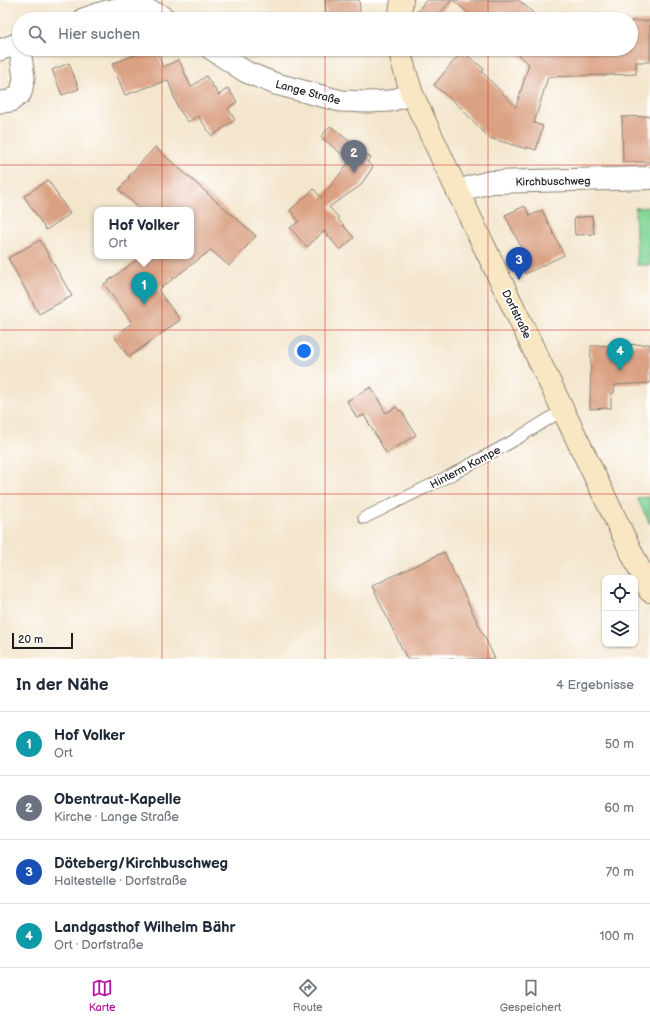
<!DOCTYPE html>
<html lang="de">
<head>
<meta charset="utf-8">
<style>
  :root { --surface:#fff; --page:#f2f2f3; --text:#1f2937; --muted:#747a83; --line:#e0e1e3; --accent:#b5179e }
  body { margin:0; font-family:"Balsamiq Sans",sans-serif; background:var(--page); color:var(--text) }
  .controls { position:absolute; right:12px; bottom:12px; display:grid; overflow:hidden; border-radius:8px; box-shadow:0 1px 3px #0004 }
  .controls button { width:36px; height:36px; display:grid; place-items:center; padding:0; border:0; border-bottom:1px solid var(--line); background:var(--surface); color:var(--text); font:20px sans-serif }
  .scale { position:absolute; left:12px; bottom:10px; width:61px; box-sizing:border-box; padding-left:4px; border:2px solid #1c1c1c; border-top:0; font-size:11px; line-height:14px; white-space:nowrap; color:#1c1c1c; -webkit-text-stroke:3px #fff; paint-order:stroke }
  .you { position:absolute; left:304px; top:351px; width:14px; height:14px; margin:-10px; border:3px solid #fff; border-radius:50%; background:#1a73e8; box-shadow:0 0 0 6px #1a73e833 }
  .badge { display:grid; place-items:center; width:26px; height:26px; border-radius:50%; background:var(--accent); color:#fff; font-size:13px; font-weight:700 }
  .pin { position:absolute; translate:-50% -33px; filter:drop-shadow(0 1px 2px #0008) }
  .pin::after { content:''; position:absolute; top:21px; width:14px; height:12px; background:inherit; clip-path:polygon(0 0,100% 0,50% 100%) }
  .popup { position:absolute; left:94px; top:207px; width:100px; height:52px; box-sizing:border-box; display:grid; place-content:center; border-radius:8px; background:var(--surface); filter:drop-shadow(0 1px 3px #0005); font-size:13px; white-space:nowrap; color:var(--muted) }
  .popup b { font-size:15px; color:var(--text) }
  .popup::after { content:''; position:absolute; left:50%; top:100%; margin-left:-8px; border:8px solid transparent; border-top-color:var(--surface) }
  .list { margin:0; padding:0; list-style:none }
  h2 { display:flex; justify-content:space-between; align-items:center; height:52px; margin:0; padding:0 16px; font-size:17px }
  h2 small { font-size:13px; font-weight:400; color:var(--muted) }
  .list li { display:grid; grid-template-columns:26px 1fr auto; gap:12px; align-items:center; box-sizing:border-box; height:64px; padding:0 16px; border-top:1px solid var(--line) }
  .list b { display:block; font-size:15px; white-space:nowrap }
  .list p { margin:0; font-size:13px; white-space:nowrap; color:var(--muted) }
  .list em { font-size:13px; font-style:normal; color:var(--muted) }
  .icon { flex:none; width:22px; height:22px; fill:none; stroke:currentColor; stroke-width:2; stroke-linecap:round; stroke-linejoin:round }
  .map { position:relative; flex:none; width:650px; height:659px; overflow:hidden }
  .search { position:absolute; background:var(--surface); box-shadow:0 1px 3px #0004; left:12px; right:12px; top:12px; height:44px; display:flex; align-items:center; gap:10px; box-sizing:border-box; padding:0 14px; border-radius:22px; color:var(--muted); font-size:15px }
  .sheet { height:308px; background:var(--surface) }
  nav { display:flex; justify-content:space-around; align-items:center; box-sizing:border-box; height:56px; border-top:1px solid var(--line); background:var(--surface); font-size:11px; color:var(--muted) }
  nav a { display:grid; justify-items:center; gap:2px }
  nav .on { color:var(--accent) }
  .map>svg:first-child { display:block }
</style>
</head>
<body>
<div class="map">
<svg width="650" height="659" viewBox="0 0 650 659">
  <rect width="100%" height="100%" fill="#fff"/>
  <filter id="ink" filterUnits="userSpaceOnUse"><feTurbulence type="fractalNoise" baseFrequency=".025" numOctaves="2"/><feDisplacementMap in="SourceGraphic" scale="8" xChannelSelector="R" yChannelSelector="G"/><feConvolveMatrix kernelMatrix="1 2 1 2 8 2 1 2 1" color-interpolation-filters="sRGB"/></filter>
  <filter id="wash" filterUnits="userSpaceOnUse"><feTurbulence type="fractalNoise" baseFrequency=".012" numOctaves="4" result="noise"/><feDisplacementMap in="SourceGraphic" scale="16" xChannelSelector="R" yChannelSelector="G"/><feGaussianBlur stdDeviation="0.9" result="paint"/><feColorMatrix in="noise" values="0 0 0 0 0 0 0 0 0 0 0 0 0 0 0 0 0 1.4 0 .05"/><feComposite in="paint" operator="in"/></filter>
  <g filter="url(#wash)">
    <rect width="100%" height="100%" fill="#f4e6cd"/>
    <path fill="#83d698" stroke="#50795a" d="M 650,207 L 650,265 L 637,265 L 635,208 Z
      M 650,497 L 650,524 L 637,498 Z"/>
    <g id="blocks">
      <path fill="#daa183" d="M 325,0 L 359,0 L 361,19 L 327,19 Z
        M 426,0 L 452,0 L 434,19 L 412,19 Z
        M 453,0 L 519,0 L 540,19 L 475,19 Z
        M 631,21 L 650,21 L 650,62 L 636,62 L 636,74 L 548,77 L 534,123 L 543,126 L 536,150 L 527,147 L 527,149 L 489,138 L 460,107 L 434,85 L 462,51 L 484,69 L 482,72 L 516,107 L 529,64 L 511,49 L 631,49 Z
        M 150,49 L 156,49 L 163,67 L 179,60 L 191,87 L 206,76 L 219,95 L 228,88 L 237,102 L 228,108 L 235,120 L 212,136 L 198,116 L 188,122 L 178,108 L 168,80 L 125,95 L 112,64 Z
        M 69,63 L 79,89 L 62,95 L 52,70 Z
        M 650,116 L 650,162 L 623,162 L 622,117 Z
        M 330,126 L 371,158 L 367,162 L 373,167 L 360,186 L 329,207 L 339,218 L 338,219 L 354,238 L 340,250 L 324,231 L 307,247 L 290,228 L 299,221 L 290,210 L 314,189 L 321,198 L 350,161 L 321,137 Z
        M 155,147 L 256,236 L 229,266 L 211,250 L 158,290 L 180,320 L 129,357 L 114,336 L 132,323 L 104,284 L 142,256 L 191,256 L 191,210 L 141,210 L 119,190 L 129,178 L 128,177 Z
        M 48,180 L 70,214 L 46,230 L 24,196 Z
        M 525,206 L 530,216 L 542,210 L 564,255 L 525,274 L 515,254 L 523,251 L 505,215 Z
        M 592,216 L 594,234 L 575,235 L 574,218 Z
        M 40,240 L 72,296 L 39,314 L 8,258 Z
        M 650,344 L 650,383 L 615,385 L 614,393 L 611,394 L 611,408 L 590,409 L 591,346 Z
        M 371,387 L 386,413 L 396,407 L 399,411 L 401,410 L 416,435 L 386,453 L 364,415 L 357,418 L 347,401 Z
        M 444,552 L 495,659 L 407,659 L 372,586 Z"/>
    </g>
  </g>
  <g filter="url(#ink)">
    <use href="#blocks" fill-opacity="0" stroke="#888174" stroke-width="1"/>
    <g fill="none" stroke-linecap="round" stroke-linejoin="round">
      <defs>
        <path id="service" d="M 364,518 L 453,474 L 513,441 L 563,410"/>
        <path id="minor" d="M 83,19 C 112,8 139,0 166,19
          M 211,49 L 246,72 L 276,84 L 341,101 L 368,102 L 390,101 L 412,94
          M 0,50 L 19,43
          M 0,102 L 11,101 L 21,93 L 24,78 L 20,49"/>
        <path id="tertiary" d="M 458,192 L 471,187 L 491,182 L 650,178"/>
        <path id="secondary" d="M 399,19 L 402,0
          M 400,49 L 402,61 L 412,94 L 447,169 L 650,591"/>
      </defs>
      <use href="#service" stroke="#888174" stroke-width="13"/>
      <use href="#minor" stroke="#888174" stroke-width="23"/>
      <use href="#tertiary" stroke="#888174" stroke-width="24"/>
      <use href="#secondary" stroke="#888174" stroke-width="24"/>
      <use href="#service" stroke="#fff" stroke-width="11"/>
      <use href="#minor" stroke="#fff" stroke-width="21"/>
      <use href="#tertiary" stroke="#fff" stroke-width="22"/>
      <use href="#secondary" stroke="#f9e7c3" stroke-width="22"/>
    </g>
  </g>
  <path fill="none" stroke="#d62828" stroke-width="1" stroke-opacity="0.55" d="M 162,0 L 162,19M 325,0 L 325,19M 488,0 L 488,19M 162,49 L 162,659M 325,49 L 325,659M 488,49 L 488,659M 0,165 L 650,165M 0,330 L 650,330M 0,494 L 650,494"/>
  <g text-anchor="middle" stroke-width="4" stroke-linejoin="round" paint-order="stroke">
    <g font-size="11" fill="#1c1c1c" stroke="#fff">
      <text transform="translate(308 92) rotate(15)" y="4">Lange Straße</text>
      <text transform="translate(553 181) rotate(-1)" y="4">Kirchbuschweg</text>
      <text transform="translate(517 314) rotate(64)" y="4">Dorfstraße</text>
      <text transform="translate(465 467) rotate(-28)" y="4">Hinterm Kampe</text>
    </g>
  </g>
</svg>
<div class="controls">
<button><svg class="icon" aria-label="locate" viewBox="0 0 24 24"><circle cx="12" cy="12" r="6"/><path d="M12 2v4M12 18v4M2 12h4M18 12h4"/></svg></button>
<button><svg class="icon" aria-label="layers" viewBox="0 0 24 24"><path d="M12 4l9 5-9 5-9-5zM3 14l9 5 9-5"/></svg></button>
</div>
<div class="scale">20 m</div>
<div class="you"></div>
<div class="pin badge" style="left:144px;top:305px;background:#0f9aa8">1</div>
<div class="popup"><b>Hof Volker</b>Ort</div>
<div class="pin badge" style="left:354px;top:173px;background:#6b7280">2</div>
<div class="pin badge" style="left:519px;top:280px;background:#1a4fb4">3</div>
<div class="pin badge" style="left:620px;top:371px;background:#0f9aa8">4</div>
<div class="search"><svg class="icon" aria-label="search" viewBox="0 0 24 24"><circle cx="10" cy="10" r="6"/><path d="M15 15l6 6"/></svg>Hier suchen</div>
</div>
<section class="sheet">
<h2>In der Nähe<small>4 Ergebnisse</small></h2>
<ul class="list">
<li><span class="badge" style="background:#0f9aa8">1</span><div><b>Hof Volker</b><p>Ort</p></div><em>50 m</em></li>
<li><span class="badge" style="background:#6b7280">2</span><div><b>Obentraut-Kapelle</b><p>Kirche · Lange Straße</p></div><em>60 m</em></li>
<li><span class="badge" style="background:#1a4fb4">3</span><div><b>Döteberg/Kirchbuschweg</b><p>Haltestelle · Dorfstraße</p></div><em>70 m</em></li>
<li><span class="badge" style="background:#0f9aa8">4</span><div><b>Landgasthof Wilhelm Bähr</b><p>Ort · Dorfstraße</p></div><em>100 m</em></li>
</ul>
</section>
<nav>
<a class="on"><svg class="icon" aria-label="map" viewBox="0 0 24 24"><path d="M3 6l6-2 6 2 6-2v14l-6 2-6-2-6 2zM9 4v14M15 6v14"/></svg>Karte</a>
<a><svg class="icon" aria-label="directions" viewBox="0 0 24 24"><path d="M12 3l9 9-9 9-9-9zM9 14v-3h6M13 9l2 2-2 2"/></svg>Route</a>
<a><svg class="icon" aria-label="saved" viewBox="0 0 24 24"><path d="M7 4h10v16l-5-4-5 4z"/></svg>Gespeichert</a>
</nav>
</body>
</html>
